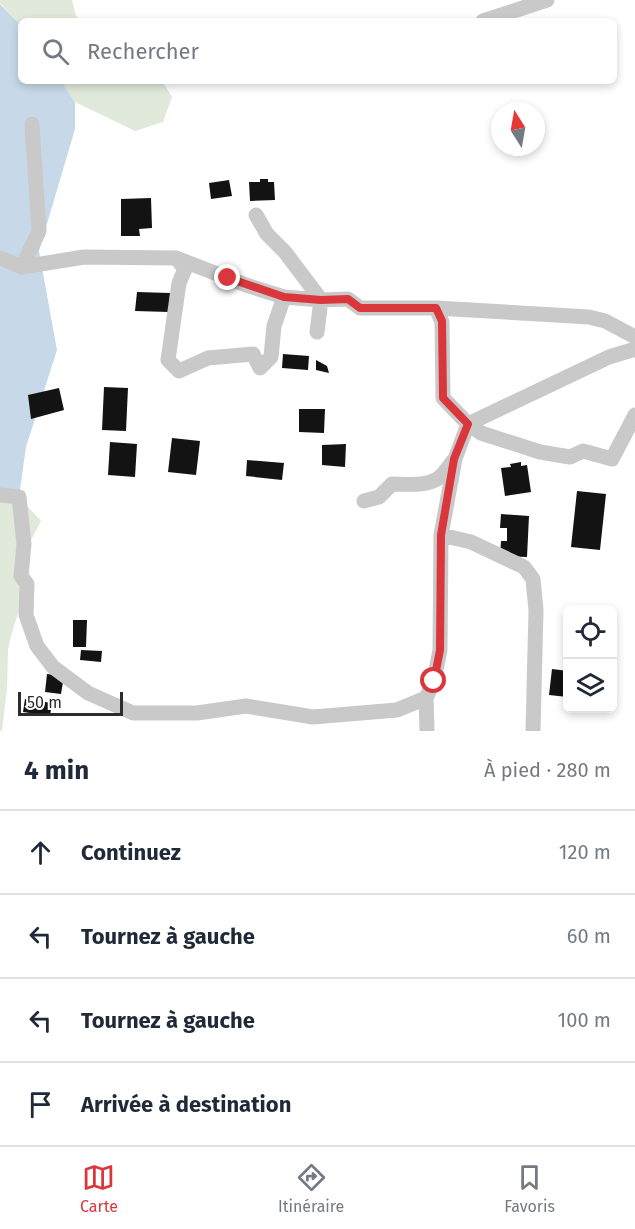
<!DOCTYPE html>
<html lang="fr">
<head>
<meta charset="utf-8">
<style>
  :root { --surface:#fff; --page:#f6f6f7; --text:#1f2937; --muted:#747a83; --line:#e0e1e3; --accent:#d9373c }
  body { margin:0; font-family:"Fira Sans",sans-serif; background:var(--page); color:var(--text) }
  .controls { position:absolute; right:18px; bottom:18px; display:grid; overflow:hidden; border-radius:9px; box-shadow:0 3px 9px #0003 }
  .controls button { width:54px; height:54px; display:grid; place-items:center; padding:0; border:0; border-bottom:2px solid var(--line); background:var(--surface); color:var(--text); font:30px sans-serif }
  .compass { position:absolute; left:491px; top:102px; width:54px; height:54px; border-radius:50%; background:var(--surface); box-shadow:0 3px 9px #0003; rotate:349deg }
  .scale { position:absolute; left:18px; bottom:15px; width:105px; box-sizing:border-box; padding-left:6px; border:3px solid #2c2c2c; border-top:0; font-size:16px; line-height:21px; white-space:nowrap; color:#2c2c2c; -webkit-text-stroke:4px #fff; paint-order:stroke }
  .stop { position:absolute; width:18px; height:18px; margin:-14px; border:4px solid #d9373c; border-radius:50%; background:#fff }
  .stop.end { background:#d9373c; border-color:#fff; box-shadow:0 2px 6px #0008 }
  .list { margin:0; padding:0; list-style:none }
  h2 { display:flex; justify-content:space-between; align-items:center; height:78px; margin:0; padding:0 24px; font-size:26px }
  h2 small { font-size:20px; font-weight:400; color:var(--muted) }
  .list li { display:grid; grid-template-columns:39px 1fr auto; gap:18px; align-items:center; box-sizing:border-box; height:84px; padding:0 24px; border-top:2px solid var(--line) }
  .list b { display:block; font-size:22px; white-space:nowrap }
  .list em { font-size:20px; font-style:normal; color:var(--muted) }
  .icon { flex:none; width:33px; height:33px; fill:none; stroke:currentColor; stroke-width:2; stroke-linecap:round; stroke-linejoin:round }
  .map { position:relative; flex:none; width:635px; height:731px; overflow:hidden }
  .search { position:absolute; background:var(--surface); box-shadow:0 3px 9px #0003; left:18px; right:18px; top:18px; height:66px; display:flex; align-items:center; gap:15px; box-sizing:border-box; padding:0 21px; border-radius:9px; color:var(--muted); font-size:22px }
  .sheet { height:414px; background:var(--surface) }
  nav { display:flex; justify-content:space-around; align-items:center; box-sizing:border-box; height:84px; border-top:2px solid var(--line); background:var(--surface); font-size:16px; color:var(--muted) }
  nav a { display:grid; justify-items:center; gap:3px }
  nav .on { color:var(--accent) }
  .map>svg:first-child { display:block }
</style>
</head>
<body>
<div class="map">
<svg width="635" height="731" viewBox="0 0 635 731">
  <rect width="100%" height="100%" fill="#fff"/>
  <path fill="#e1e9da" d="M 0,0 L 72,0 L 76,16 L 82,21 L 21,21 L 21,25 L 0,3 Z
    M 61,81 L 162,81 L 172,97 L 163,122 L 135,131 L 75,102 Z
    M 19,497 L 41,521 L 30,542 L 27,584 L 11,636 L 8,650 L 7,689 L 2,731 L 0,731 L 0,500 Z"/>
  <path fill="#c7d9e8" d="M 0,4 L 21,25 L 21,81 L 61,81 L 75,102 L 75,129 L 39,251 L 57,350 L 26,447 L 19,497 L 0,500 Z"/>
  <path fill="#131313" d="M 260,179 L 268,179 L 268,182 L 274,182 L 275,200 L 250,201 L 249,182 L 260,182 Z
    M 229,180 L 232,196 L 211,199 L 209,183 Z
    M 151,198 L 152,228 L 139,229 L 140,236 L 121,236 L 121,199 Z
    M 137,292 L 170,293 L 169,312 L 135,311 Z
    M 283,354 L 309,356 L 308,370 L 282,368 Z
    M 316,360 L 327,366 L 329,373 L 316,370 Z
    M 104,387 L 128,388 L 126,431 L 102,430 Z
    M 59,388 L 64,410 L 31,419 L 28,395 Z
    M 299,409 L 325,409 L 324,433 L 299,432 Z
    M 172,438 L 200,441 L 196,475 L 168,472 Z
    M 110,442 L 137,444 L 135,477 L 108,475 Z
    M 346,444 L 345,467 L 322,465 L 322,445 Z
    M 247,460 L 284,463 L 282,480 L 246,476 Z
    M 521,462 L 521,466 L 527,465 L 531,492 L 505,496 L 501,468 L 511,467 L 510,464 Z
    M 577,491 L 606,494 L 600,550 L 571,547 Z
    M 501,514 L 529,516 L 527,557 L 500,556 L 501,541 L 507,541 L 507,528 L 500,528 Z
    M 73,620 L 87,620 L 86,647 L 73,647 Z
    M 81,650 L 102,651 L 101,662 L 80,660 Z
    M 552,669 L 568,671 L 568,697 L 549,695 Z
    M 47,674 L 64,676 L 61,694 L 45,692 Z
    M 25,699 L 52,703 L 50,716 L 23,712 Z"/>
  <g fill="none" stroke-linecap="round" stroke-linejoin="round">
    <path stroke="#c9c9c9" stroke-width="15" d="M 483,21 L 547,0
      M 256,215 L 267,234 L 285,252 L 321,300 L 317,332
      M 0,258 L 22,267 L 84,257 L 176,258 L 246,285 L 284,297 L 321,300 L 348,299 L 360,308 L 436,308 L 589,317 L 605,321 L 635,337
      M 176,258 L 185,269 L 179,283 L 168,360 L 179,371 L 208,358 L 253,354 L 260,368 L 271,357 L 274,326 L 284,297
      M 22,267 L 39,231 L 32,124
      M 635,350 L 632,350 L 609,357 L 468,424 L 481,433 L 540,452 L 570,457 L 583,451 L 612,459 L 635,415
      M 0,495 L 19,497 L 24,544 L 21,576 L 27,584 L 26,615 L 37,646 L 53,667 L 88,693 L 133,713 L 197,713 L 246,706 L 313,717 L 397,710 L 426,698
      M 364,501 L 379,497 L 392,484 C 406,484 428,487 440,477 C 445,472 449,466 453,461
      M 441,535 L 471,542 L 524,567 L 533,579 L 536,610 L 533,731
      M 427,731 L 426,698 L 434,681 L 440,650 L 441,535 L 455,459 L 468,424 L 443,398 L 442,322 L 436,308"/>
  </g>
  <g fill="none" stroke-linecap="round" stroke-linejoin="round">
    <path stroke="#d9373c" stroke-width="8" d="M 228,278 L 284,297 L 321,300 L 348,299 L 360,308 L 436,308 L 442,321 L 443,398 L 468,424 L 454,459 L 441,535 L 440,650 L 434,681"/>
  </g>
</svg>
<div class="controls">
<button><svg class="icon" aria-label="locate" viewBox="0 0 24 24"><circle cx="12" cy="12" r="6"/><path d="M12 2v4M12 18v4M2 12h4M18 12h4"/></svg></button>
<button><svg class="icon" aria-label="layers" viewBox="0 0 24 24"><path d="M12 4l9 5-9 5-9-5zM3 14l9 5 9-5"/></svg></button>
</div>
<svg class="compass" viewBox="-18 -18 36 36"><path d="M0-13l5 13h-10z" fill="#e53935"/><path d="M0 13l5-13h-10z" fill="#747a83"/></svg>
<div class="scale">50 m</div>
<div class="stop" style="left:434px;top:681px"></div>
<div class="stop end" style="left:228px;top:278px"></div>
<div class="search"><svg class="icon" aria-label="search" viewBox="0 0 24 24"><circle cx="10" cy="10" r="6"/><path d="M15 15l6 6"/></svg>Rechercher</div>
</div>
<section class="sheet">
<h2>4 min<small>À pied · 280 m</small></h2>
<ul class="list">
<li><svg class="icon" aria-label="ahead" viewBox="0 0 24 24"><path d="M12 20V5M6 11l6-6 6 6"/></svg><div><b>Continuez</b></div><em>120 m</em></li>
<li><svg class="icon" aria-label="left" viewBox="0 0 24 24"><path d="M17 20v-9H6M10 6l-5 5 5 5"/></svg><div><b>Tournez à gauche</b></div><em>60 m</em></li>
<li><svg class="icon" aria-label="left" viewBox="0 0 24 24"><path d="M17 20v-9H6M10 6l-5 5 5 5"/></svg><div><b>Tournez à gauche</b></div><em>100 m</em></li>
<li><svg class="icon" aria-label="arrive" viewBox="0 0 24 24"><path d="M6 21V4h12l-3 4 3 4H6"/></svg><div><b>Arrivée à destination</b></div></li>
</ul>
</section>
<nav>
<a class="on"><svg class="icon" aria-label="map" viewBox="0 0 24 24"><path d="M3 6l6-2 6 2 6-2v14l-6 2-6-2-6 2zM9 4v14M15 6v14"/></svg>Carte</a>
<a><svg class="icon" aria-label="directions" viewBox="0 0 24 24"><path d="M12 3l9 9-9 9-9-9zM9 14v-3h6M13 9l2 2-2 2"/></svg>Itinéraire</a>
<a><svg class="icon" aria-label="saved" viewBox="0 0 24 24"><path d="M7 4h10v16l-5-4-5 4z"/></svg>Favoris</a>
</nav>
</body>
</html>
